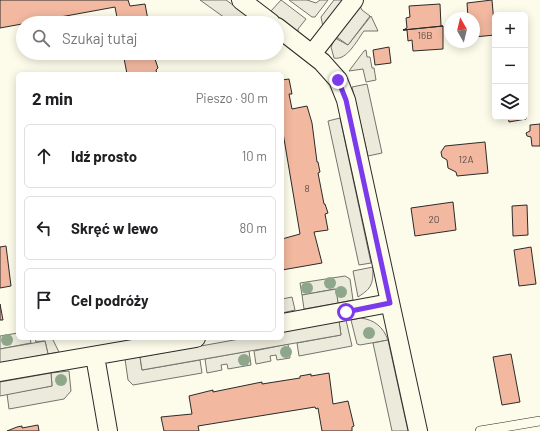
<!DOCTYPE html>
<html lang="pl">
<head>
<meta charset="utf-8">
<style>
  :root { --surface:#fff; --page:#f6f6f6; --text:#202124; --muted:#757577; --line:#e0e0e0 }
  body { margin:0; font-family:Barlow,sans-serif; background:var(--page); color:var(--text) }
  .controls { position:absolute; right:12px; top:12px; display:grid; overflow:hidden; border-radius:6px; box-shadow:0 2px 10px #0003 }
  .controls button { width:36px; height:36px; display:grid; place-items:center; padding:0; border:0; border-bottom:1px solid var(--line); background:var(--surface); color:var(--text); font:20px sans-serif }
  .compass { position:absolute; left:444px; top:12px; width:36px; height:36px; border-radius:50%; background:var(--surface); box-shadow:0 2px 10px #0003; rotate:352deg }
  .stop { position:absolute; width:12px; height:12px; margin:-9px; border:3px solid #7c3aed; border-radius:50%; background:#fff }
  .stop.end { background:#7c3aed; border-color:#fff; box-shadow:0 1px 4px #0008 }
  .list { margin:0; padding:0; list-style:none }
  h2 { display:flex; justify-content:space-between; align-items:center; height:52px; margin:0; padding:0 16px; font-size:17px }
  h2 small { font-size:13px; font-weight:400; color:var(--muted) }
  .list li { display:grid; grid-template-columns:26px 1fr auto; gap:12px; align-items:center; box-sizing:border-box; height:64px; margin:0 8px 8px; padding:0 8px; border:1px solid var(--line); border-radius:6px }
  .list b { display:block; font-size:15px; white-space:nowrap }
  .list em { font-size:13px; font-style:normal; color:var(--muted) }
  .icon { flex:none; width:22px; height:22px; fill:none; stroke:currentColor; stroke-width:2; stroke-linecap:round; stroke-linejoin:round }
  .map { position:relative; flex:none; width:540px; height:431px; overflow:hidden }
  .search { position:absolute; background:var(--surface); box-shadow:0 2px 10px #0003; left:16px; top:16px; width:268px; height:44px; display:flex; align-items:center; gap:10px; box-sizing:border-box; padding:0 14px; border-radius:22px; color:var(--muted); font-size:15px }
  .panel { position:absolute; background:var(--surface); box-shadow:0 2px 10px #0003; left:16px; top:72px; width:268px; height:268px; border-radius:6px }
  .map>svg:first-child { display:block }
</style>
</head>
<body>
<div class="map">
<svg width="540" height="431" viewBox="0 0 540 431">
  <rect width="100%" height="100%" fill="#fdfbea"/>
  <path fill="#ecebdb" stroke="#74746e" d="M 289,0 L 307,0 L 316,3 L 320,0 L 328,0 L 315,17 L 312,17 Z
    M 371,16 L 378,31 L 364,31 C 357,40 347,61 334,58 L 331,47 L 335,38 L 348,45 Z
    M 366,50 L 367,57 L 370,57 L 372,68 L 374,68 L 376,80 L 366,82 L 363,69 L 349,71 L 364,51 Z
    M 373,267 C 373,284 372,288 358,297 L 353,271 Z
    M 345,276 L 350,279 L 353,300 L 338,303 L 335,289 L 302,295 L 300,283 Z
    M 361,318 C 375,320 383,327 388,340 L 360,345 L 357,344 L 351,320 Z
    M 346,320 L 352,346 L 299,356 L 297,343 L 341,335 L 339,321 Z
    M 18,333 L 18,338 L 30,338 L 31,343 L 0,349 L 0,336 Z
    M 35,338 L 52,338 L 59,352 L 48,354 L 45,341 L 36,342 Z
    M 288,344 L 290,358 L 277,360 L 276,355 L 270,356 L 271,361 L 256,364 L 254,351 Z
    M 249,351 L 251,365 L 228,369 L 227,364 L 221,365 L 222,370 L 207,373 L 205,359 Z
    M 140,357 L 142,370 L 200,360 L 202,373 L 133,385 L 128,380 L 125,359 Z
    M 69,371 L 71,391 L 64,399 L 9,409 L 7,394 L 52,386 L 51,373 Z"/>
  <path fill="#eceadb" stroke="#74746e" d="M 200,0 L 226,0 L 247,15 L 242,23 L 232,23 Z
    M 281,0 L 306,19 L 298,29 L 298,32 L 271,11 Z
    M 334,0 L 345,0 L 323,27 L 321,17 Z
    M 360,6 L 362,10 L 370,16 L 348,45 L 338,38 L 335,38 Z
    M 367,84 L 382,153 L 368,156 L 352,87 Z
    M 340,118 L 371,263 L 359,265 L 328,121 Z
    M 336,289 L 338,303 L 304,309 L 302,295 Z
    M 292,297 L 295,310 L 282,313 L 282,299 Z
    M 339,321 L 341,335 L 142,370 L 140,357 L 245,338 L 282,338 L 282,331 Z
    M 388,340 L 408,431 L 392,431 L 373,343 Z
    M 45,341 L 48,354 L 0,363 L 0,349 Z
    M 51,373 L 52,386 L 0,396 L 0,382 Z"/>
  <path fill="#f2b8a0" stroke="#2b2b2b" d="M 0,0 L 128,0 L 130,6 L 145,4 L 148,20 L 150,20 L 150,23 L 118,23 L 115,7 L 0,28 Z
    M 492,0 L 495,35 L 474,37 L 474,18 L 468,18 L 467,3 Z
    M 440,4 L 441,26 L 443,26 L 403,30 L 407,28 L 406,18 L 410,17 L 409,6 Z
    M 443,26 L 443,49 L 413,51 L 412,40 L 408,41 L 407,30 L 403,30 Z
    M 389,47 L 391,63 L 375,65 L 373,50 Z
    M 123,53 L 153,53 L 158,68 L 156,70 L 157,74 L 127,74 Z
    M 289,79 L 292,94 L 289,94 L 292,109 L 307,106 L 312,123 L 317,162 L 318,162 L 320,172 L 318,173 L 324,204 L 325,204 L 328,213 L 325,214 L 328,230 L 314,232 L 322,263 L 282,270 L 282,239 L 300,234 L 282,127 L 282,80 Z
    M 525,111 L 526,119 L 509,122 L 508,117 L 525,117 Z
    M 540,124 L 540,146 L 532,146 L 531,137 L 527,136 L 526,133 L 530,131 L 530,125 Z
    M 485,142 L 488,173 L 457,176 L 456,172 L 448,168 L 447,160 L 442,157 L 441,152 L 445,146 Z
    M 453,202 L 456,230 L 415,236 L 411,208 Z
    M 527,205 L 528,235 L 513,236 L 512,206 Z
    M 6,246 L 11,286 L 0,288 L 0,247 Z
    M 531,247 L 536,284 L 519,286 L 514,250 Z
    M 0,304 L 3,320 L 0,320 Z
    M 511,354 L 520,402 L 502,405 L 493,357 Z
    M 329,373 L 333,404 L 348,401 L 354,426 L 352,427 L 352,431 L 322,431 L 318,408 L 316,409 L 315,407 L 198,426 L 199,431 L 164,431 L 161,417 L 192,414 L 189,396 L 213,390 L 213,392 L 262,382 L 262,384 L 300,378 L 300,376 L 306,375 L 311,374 L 311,376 Z
    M 38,425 L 39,431 L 7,431 L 17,427 L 22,426 L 22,428 Z"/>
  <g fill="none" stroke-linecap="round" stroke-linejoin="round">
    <defs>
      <path id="service" d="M 480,431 L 540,421"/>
      <path id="minor" d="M 241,0 L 271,23
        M 277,27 L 322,62 L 338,80 L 346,100 L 418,431
        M 312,54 L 354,0
        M 282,323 L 390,303
        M 95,356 L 108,431
        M 0,372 L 196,338"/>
    </defs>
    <use href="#service" stroke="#2b2b2b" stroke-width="10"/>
    <use href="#minor" stroke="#2b2b2b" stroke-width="20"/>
    <use href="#service" stroke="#fdfbea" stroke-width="9"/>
    <use href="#minor" stroke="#fdfbea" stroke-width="18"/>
  </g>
  <g fill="#8ea78a">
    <circle cx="330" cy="283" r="6"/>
    <circle cx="307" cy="288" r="6"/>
    <circle cx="341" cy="292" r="6"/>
    <circle cx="369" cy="333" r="6"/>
    <circle cx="7" cy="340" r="6"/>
    <circle cx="286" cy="352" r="6"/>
    <circle cx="244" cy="360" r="6"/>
    <circle cx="61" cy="380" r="6"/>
  </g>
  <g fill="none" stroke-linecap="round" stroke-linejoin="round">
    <path stroke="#7c3aed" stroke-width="5" d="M 338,80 L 346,100 L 390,303 L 346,312"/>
  </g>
  <g text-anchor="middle" stroke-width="3" stroke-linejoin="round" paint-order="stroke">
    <g font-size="10" fill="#5d4e48">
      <text x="425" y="39">16B</text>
      <text x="466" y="163">12A</text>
      <text x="307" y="192">8</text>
      <text x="434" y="223">20</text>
    </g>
  </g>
</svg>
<div class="controls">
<button>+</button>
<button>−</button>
<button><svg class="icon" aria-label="layers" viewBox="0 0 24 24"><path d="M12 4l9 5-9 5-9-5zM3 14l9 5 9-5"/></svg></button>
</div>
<svg class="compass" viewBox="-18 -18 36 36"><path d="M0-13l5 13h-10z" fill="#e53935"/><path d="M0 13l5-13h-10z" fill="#757577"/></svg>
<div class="stop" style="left:346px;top:312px"></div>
<div class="stop end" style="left:338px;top:80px"></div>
<div class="search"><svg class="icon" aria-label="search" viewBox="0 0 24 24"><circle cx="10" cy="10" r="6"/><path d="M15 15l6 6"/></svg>Szukaj tutaj</div>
<section class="panel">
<h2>2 min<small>Pieszo · 90 m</small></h2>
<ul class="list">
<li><svg class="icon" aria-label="ahead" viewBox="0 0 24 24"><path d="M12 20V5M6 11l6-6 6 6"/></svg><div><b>Idź prosto</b></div><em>10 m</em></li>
<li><svg class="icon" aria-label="left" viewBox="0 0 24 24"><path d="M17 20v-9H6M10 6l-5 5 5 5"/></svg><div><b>Skręć w lewo</b></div><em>80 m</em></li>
<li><svg class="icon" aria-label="arrive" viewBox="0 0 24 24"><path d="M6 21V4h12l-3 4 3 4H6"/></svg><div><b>Cel podróży</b></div></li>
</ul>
</section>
</div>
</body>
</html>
